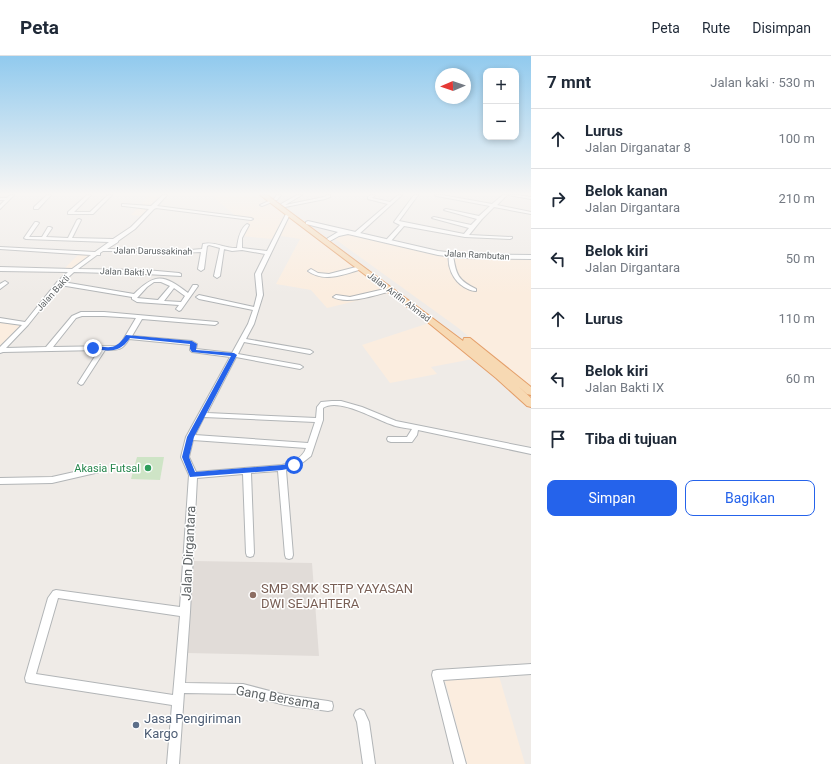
<!DOCTYPE html>
<html lang="id">
<head>
<meta charset="utf-8">
<style>
  :root { --surface:#fff; --page:#f2f2f3; --text:#1f2937; --muted:#747a83; --line:#e0e1e3; --accent:#2563eb }
  body { margin:0; font-family:Roboto,sans-serif; background:var(--page); color:var(--text) }
  .controls { position:absolute; right:12px; top:12px; display:grid; overflow:hidden; border-radius:8px; box-shadow:0 2px 6px #0003 }
  .controls button { width:36px; height:36px; display:grid; place-items:center; padding:0; border:0; border-bottom:1px solid var(--line); background:var(--surface); color:var(--text); font:20px sans-serif }
  .compass { position:absolute; left:435px; top:12px; width:36px; height:36px; border-radius:50%; background:var(--surface); box-shadow:0 2px 6px #0003; rotate:268deg }
  .stop { position:absolute; width:12px; height:12px; margin:-9px; border:3px solid #2563eb; border-radius:50%; background:#fff }
  .stop.end { background:#2563eb; border-color:#fff; box-shadow:0 1px 4px #0008 }
  .list { margin:0; padding:0; list-style:none }
  h2 { display:flex; justify-content:space-between; align-items:center; height:52px; margin:0; padding:0 16px; font-size:17px }
  h2 small { font-size:13px; font-weight:400; color:var(--muted) }
  .list li { display:grid; grid-template-columns:26px 1fr auto; gap:12px; align-items:center; box-sizing:border-box; height:60px; padding:0 16px; border-top:1px solid var(--line) }
  .list b { display:block; font-size:15px; white-space:nowrap }
  .list p { margin:0; font-size:13px; white-space:nowrap; color:var(--muted) }
  .list em { font-size:13px; font-style:normal; color:var(--muted) }
  .actions { display:flex; gap:8px; padding:12px 16px }
  .actions a { flex:1; padding:9px 0; border:1px solid var(--accent); border-radius:8px; text-align:center; font-size:14px; color:var(--accent) }
  .actions .main { background:var(--accent); color:#fff }
  .icon { flex:none; width:22px; height:22px; fill:none; stroke:currentColor; stroke-width:2; stroke-linecap:round; stroke-linejoin:round }
  .map { position:relative; flex:none; width:531px; height:708px; overflow:hidden }
  header { display:flex; align-items:center; gap:24px; box-sizing:border-box; height:56px; padding:0 20px; background:var(--surface); border-bottom:1px solid var(--line) }
  header strong { font-size:19px }
  nav { display:flex; gap:22px; margin-inline-start:auto; font-size:14px }
  main { display:flex }
  aside { flex:1; background:var(--surface) }
  .map>svg:first-child { display:block }
</style>
</head>
<body>
<header>
<strong>Peta</strong>
<nav><a>Peta</a><a>Rute</a><a>Disimpan</a></nav>
</header>
<main>
<div class="map">
<svg width="531" height="708" viewBox="0 0 531 708">
  <rect width="100%" height="100%" fill="#efebe7"/>
  <path fill="#fbeddf" d="M 150,139 L 163,139 L 144,160 L 131,159 Z
    M 196,139 L 259,139 L 389,237 L 327,252 L 311,234 L 276,228 L 300,183 L 275,179 L 272,183 L 242,180 L 251,162 L 237,161 L 212,140 Z
    M 343,177 L 455,201 L 531,203 L 531,331 L 457,271 L 335,183 L 332,180 Z
    M 80,197 L 95,198 L 72,214 L 63,214 Z
    M 1,266 L 22,269 L 0,290 L 0,266 Z
    M 429,267 L 473,303 L 431,311 L 437,318 L 390,327 L 362,289 Z
    M 496,610 L 525,708 L 467,708 L 442,613 Z"/>
  <path fill="#e1dcd8" d="M 193,505 L 312,507 L 319,600 L 187,597 Z"/>
  <path fill="#cee4c6" d="M 137,401 L 164,401 L 160,424 L 131,423 Z"/>
  <g fill="none" stroke-linecap="round" stroke-linejoin="round">
    <defs>
      <path id="street" d="M 10,139 L 14,139 L 0,153 L 0,149 L 5,144 L 0,144 L 0,142 L 7,142 Z
        M 47,139 L 51,139 L 38,153 L 34,153 L 34,151 Z
        M 87,139 L 91,139 L 74,156 L 90,156 L 108,139 L 112,139 L 93,158 L 68,158 L 68,156 Z
        M 163,139 L 167,139 L 157,150 L 251,162 L 253,163 L 251,164 L 156,152 L 154,153 L 135,173 L 118,185 L 118,186 L 107,193 L 164,193 L 179,195 L 202,193 L 203,188 C 215,185 225,193 237,192 C 238,183 240,173 247,168 L 249,169 L 242,182 L 242,192 L 267,195 L 286,158 L 288,157 L 290,158 L 261,218 L 263,239 L 254,268 L 246,283 L 310,294 L 313,296 L 310,298 L 244,286 L 238,298 L 300,309 L 303,311 L 300,313 L 236,301 L 207,357 L 316,362 L 317,351 L 321,346 L 332,345 L 341,345 L 362,351 L 396,365 L 531,392 L 531,398 L 418,374 L 417,379 L 412,386 L 391,386 L 388,385 L 387,383 L 388,381 L 407,381 L 412,373 C 405,372 397,371 390,368 C 375,363 338,341 323,352 L 323,364 L 311,400 L 297,411 L 286,414 L 293,499 L 292,502 L 289,503 L 286,502 L 285,499 L 278,415 L 251,417 L 254,497 L 253,500 L 250,501 L 247,500 L 246,497 L 243,418 L 197,422 L 190,556 L 185,627 L 243,628 L 285,639 L 328,645 L 332,646 L 333,650 L 332,654 L 328,655 L 285,649 L 243,638 L 184,637 L 179,708 L 167,708 L 172,649 L 30,627 L 26,626 L 25,622 L 48,542 L 53,535 L 56,534 L 180,551 L 189,419 L 181,401 L 186,381 L 230,301 L 192,296 L 190,294 L 191,289 L 129,283 C 122,295 118,294 105,294 L 83,328 L 81,329 L 78,327 L 99,294 L 3,296 L 0,297 L 0,291 L 22,269 L 0,266 L 0,262 L 25,266 L 57,226 L 68,216 L 0,215 L 0,211 L 72,213 L 91,199 L 0,193 L 0,191 L 95,196 L 109,186 L 26,183 L 24,182 L 35,166 L 37,166 L 39,167 L 29,181 L 42,181 L 48,171 L 50,171 L 52,172 L 46,181 L 68,182 L 77,164 L 79,163 L 81,164 L 72,182 L 113,183 L 131,171 L 149,153 L 124,150 L 122,150 L 122,148 L 151,150 ZM 209,189 L 220,192 L 214,220 L 217,222 L 220,220 L 224,193 L 232,195 L 242,194 L 265,198 L 255,218 L 257,239 L 254,251 L 199,239 L 196,241 L 199,243 L 253,254 L 248,268 L 232,297 L 196,293 L 197,288 L 192,285 L 132,280 L 142,263 L 215,269 L 218,267 L 217,266 L 104,256 L 81,256 L 72,260 L 46,291 L 6,292 L 28,269 L 60,229 L 132,241 L 132,243 L 137,246 L 179,249 L 176,253 L 179,255 L 181,254 L 198,230 L 197,229 L 193,229 L 188,237 C 164,219 156,216 134,238 L 63,226 L 74,216 L 146,218 L 181,220 L 181,218 L 179,217 L 146,214 L 78,213 L 97,199 L 100,199 L 100,197 L 103,195 L 164,195 L 179,197 L 201,196 L 198,213 L 201,215 L 204,213 L 207,190 ZM 154,226 L 161,226 L 170,230 L 158,244 L 137,242 L 147,231 ZM 174,232 L 185,240 L 181,246 L 164,245 ZM 82,260 L 104,260 L 136,262 L 120,289 L 116,290 L 53,291 L 76,262 ZM 204,361 L 315,366 L 308,387 L 195,379 ZM 193,384 L 306,392 C 303,402 291,407 282,409 L 196,416 L 189,401 ZM 58,542 L 180,560 L 173,639 L 36,618 Z
        M 277,139 L 281,139 L 277,144 L 275,144 L 274,143 Z
        M 297,139 L 302,139 L 285,149 L 324,141 L 326,140 L 326,139 L 330,139 L 330,141 L 325,143 L 285,151 L 281,148 Z
        M 371,139 L 375,139 L 372,142 L 390,146 L 398,139 L 402,139 L 358,179 L 354,179 L 354,177 L 388,148 L 368,143 L 368,141 Z
        M 414,139 L 418,139 L 399,165 L 464,178 L 469,172 L 432,162 L 434,161 L 471,169 L 477,163 L 444,154 L 446,153 L 479,160 L 490,150 L 437,140 L 435,139 L 442,139 L 492,148 L 503,139 L 507,139 L 497,149 L 531,156 L 531,158 L 494,151 L 482,163 L 469,179 L 512,181 L 512,182 L 510,183 L 465,181 L 404,170 L 391,185 L 387,185 L 387,183 L 400,169 L 394,166 Z
        M 508,139 L 517,139 L 531,141 L 531,143 Z
        M 271,144 L 273,145 L 272,146 L 262,150 L 260,149 Z
        M 449,198 L 453,199 C 456,219 458,224 476,233 L 476,235 C 471,235 468,233 464,231 C 453,224 447,211 449,198 Z
        M 360,210 L 362,211 L 362,213 C 345,218 324,227 308,215 L 311,213 L 318,217 L 329,218 Z
        M 5,225 L 8,227 L 0,233 L 0,228 Z
        M 389,232 L 391,233 L 391,235 C 376,239 347,249 333,241 L 336,239 L 350,241 Z
        M 101,410 L 104,411 L 105,413 L 104,415 L 52,427 L 0,428 L 0,422 L 52,421 Z
        M 531,608 L 531,618 L 443,624 L 466,708 L 454,708 L 432,619 L 433,615 L 437,614 Z
        M 360,653 L 364,655 L 369,666 L 375,708 L 363,708 L 357,666 L 354,659 L 356,655 Z"/>
      <path id="secondary" d="M 308,165 L 438,195 L 463,198 L 531,199 L 531,203 L 463,202 L 438,199 L 348,178 L 339,180 L 330,185 L 327,183 L 328,182 L 338,176 L 306,168 L 306,166 Z"/>
      <path id="primary" d="M 260,139 L 267,139 L 463,285 L 464,282 L 470,282 L 531,331 L 531,339 L 527,338 L 518,330 L 531,342 L 531,351 L 527,350 L 496,322 L 430,268 Z"/>
    </defs>
    <use href="#street" stroke="#b2b5b7" stroke-width="2"/>
    <use href="#secondary" stroke="#b1b5b8" stroke-width="2"/>
    <use href="#primary" stroke="#e49f6a" stroke-width="2"/>
    <use href="#street" fill="#fff" fill-rule="evenodd"/>
    <use href="#secondary" fill="#fff" fill-rule="evenodd"/>
    <use href="#primary" fill="#f7d9b3" fill-rule="evenodd"/>
  </g>
  <linearGradient id="sky" x2="0" y2="1"><stop stop-color="#91caee"/><stop offset="0.58" stop-color="#f8f6f4"/><stop offset="1" stop-color="#f8f6f4" stop-opacity="0"/></linearGradient>
  <rect width="531" height="238" fill="url(#sky)"/>
  <path fill="#2563eb" d="M 126,279 L 192,285 L 197,288 L 196,294 L 234,297 L 237,299 L 194,381 L 189,401 L 195,416 L 282,409 L 294,407 L 298,409 L 297,411 L 282,414 L 190,421 L 182,401 L 187,381 L 231,300 L 192,296 L 190,293 L 190,288 L 130,282 C 119,298 110,294 93,294 L 90,292 L 93,290 C 110,291 115,295 126,279 Z"/>
  <circle fill="#2e9e5b" stroke="#fff" stroke-width="1.5" cx="148" cy="412" r="4"/>
  <circle fill="#8d6e63" stroke="#fff" stroke-width="1.5" cx="253" cy="539" r="4"/>
  <circle fill="#5c6f8a" stroke="#fff" stroke-width="1.5" cx="136" cy="669" r="4"/>
  <g text-anchor="middle" stroke-width="3" stroke-linejoin="round" paint-order="stroke">
    <g font-size="9" fill="#5e6365" stroke="#fff">
      <text transform="translate(153 195) rotate(1)" y="3">Jalan Darussakinah</text>
      <text transform="translate(477 199) rotate(3)" y="3">Jalan Rambutan</text>
      <text transform="translate(126 216) rotate(2)" y="3">Jalan Bakti V</text>
      <text transform="translate(53 237) rotate(-48)" y="3">Jalan Bakti</text>
      <text transform="translate(399 241) rotate(37)" y="3">Jalan Arifin Ahmad</text>
    </g>
    <g font-size="11" fill="#27864d" stroke="#fff" text-anchor="end">
      <text x="140" y="416">Akasia Futsal</text>
    </g>
    <g font-size="13" fill="#5e6365" stroke="#fff">
      <text transform="translate(188 497) rotate(-87)" y="5">Jalan Dirgantara</text>
      <text transform="translate(278 641) rotate(10)" y="5">Gang Bersama</text>
    </g>
    <g font-size="13" fill="#785e54" stroke="#fff" text-anchor="start">
      <text x="261" y="537">SMP SMK STTP YAYASAN<tspan x="261" dy="15">DWI SEJAHTERA</tspan></text>
    </g>
    <g font-size="13" fill="#4e5e75" stroke="#fff" text-anchor="start">
      <text x="144" y="667">Jasa Pengiriman<tspan x="144" dy="15">Kargo</tspan></text>
    </g>
  </g>
</svg>
<div class="controls">
<button>+</button>
<button>−</button>
</div>
<svg class="compass" viewBox="-18 -18 36 36"><path d="M0-13l5 13h-10z" fill="#e53935"/><path d="M0 13l5-13h-10z" fill="#747a83"/></svg>
<div class="stop" style="left:294px;top:409px"></div>
<div class="stop end" style="left:93px;top:292px"></div>
</div>
<aside>
<h2>7 mnt<small>Jalan kaki · 530 m</small></h2>
<ul class="list">
<li><svg class="icon" aria-label="ahead" viewBox="0 0 24 24"><path d="M12 20V5M6 11l6-6 6 6"/></svg><div><b>Lurus</b><p>Jalan Dirganatar 8</p></div><em>100 m</em></li>
<li><svg class="icon" aria-label="right" viewBox="0 0 24 24"><path d="M7 20v-9h11M14 6l5 5-5 5"/></svg><div><b>Belok kanan</b><p>Jalan Dirgantara</p></div><em>210 m</em></li>
<li><svg class="icon" aria-label="left" viewBox="0 0 24 24"><path d="M17 20v-9H6M10 6l-5 5 5 5"/></svg><div><b>Belok kiri</b><p>Jalan Dirgantara</p></div><em>50 m</em></li>
<li><svg class="icon" aria-label="ahead" viewBox="0 0 24 24"><path d="M12 20V5M6 11l6-6 6 6"/></svg><div><b>Lurus</b></div><em>110 m</em></li>
<li><svg class="icon" aria-label="left" viewBox="0 0 24 24"><path d="M17 20v-9H6M10 6l-5 5 5 5"/></svg><div><b>Belok kiri</b><p>Jalan Bakti IX</p></div><em>60 m</em></li>
<li><svg class="icon" aria-label="arrive" viewBox="0 0 24 24"><path d="M6 21V4h12l-3 4 3 4H6"/></svg><div><b>Tiba di tujuan</b></div></li>
</ul>
<div class="actions"><a class="main">Simpan</a><a>Bagikan</a></div>
</aside>
</main>
</body>
</html>
